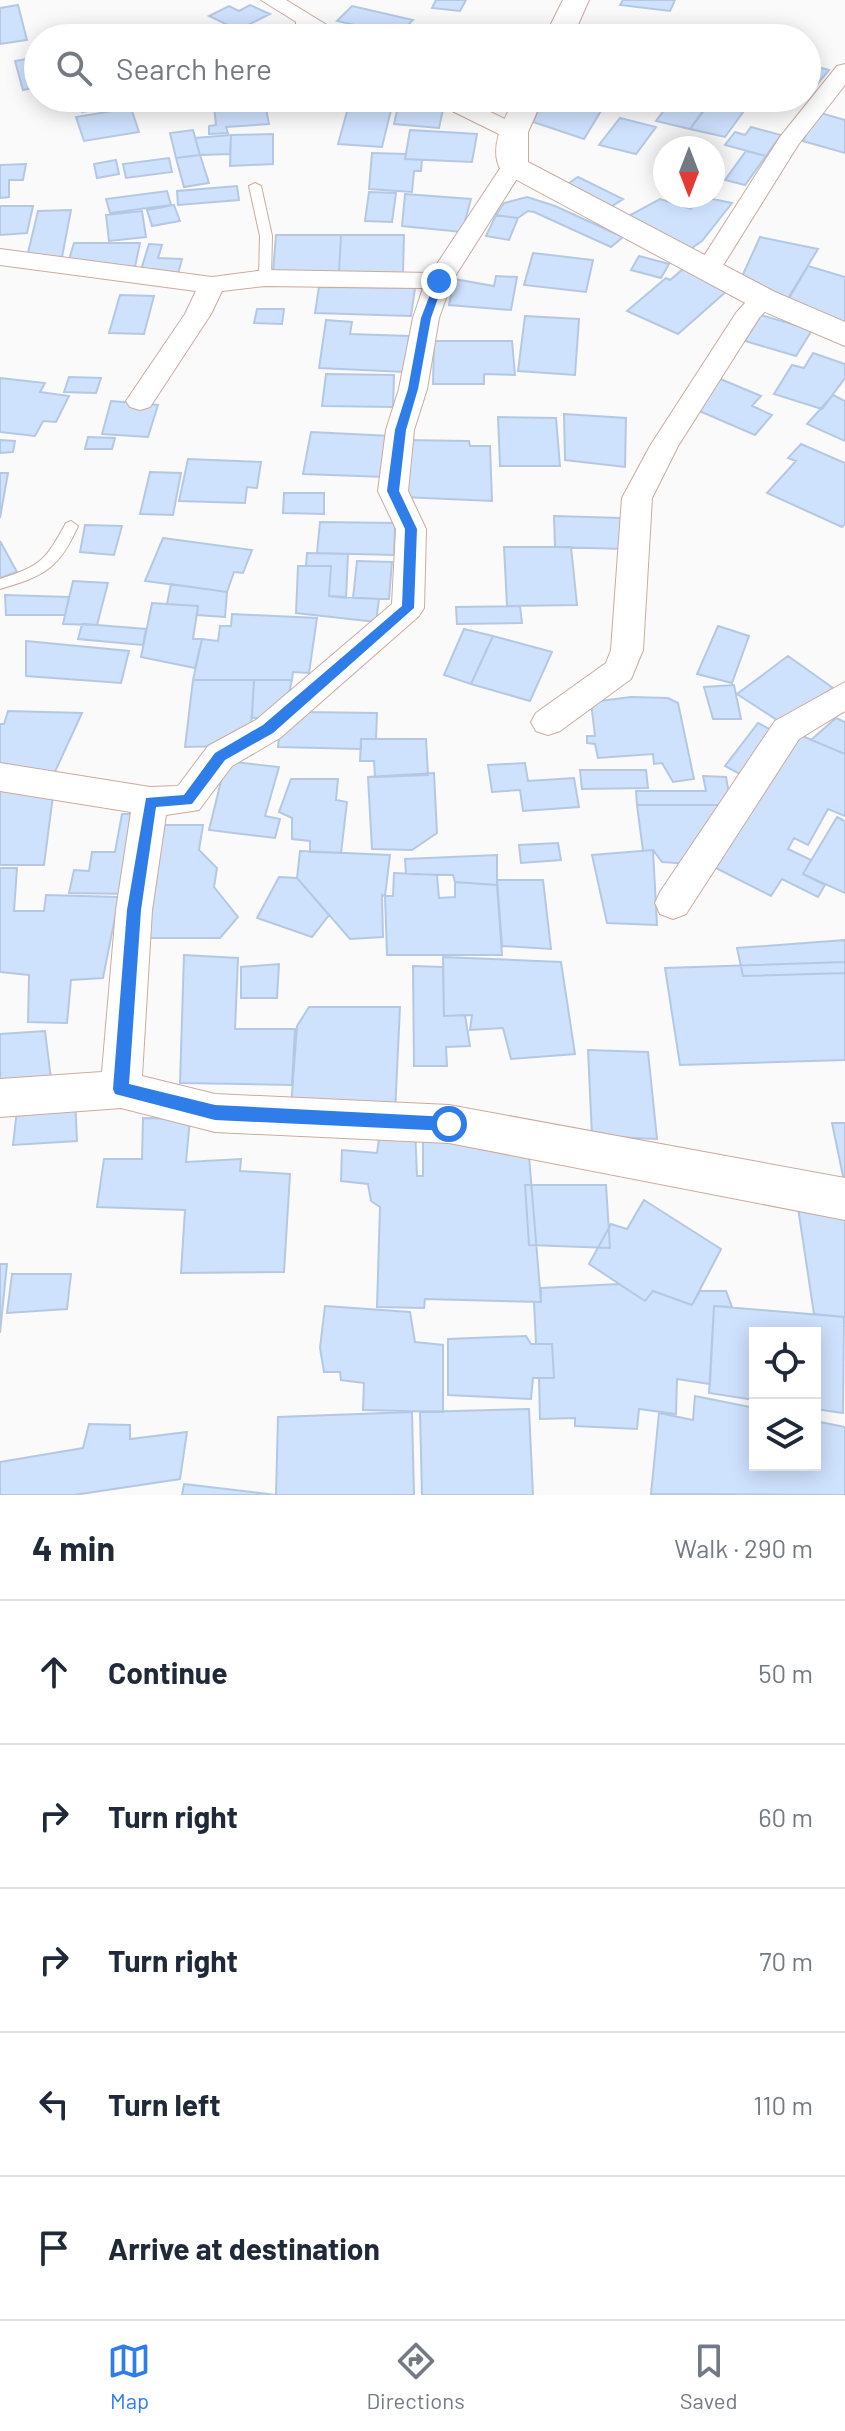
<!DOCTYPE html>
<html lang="en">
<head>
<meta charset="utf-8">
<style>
  :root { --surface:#fff; --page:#f2f2f3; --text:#1f2937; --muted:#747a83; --line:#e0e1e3; --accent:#2e7de9 }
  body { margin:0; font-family:Barlow,sans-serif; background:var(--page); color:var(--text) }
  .controls { position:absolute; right:24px; bottom:24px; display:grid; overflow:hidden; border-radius:0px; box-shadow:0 4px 20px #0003 }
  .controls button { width:72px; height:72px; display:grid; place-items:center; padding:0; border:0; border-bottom:2px solid var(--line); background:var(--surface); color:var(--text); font:40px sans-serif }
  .compass { position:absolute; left:653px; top:136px; width:72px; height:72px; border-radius:50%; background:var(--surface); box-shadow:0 4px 20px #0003; rotate:180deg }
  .stop { position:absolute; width:24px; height:24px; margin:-18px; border:6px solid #2e7de9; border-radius:50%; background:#fff }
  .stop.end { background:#2e7de9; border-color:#fff; box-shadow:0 2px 8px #0008 }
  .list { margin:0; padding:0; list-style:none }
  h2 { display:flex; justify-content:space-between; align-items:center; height:104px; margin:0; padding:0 32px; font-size:34px }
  h2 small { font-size:26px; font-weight:400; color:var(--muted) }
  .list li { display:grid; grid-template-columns:52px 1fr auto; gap:24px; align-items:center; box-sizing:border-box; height:144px; padding:0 32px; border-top:2px solid var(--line) }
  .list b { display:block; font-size:30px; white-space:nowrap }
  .list em { font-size:26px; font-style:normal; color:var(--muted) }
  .icon { flex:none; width:44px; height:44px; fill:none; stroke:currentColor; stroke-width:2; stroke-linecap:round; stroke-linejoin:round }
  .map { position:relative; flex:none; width:845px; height:1495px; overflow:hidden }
  .search { position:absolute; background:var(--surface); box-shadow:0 4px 20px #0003; left:24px; right:24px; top:24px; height:88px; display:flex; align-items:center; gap:20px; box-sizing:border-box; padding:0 28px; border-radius:44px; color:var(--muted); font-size:30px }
  .sheet { height:824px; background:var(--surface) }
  nav { display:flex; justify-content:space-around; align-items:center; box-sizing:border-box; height:112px; border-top:2px solid var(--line); background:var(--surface); font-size:22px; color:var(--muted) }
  nav a { display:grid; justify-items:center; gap:4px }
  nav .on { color:var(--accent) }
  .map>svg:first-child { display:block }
</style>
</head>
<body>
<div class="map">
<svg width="845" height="1495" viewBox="0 0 845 1495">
  <rect width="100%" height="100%" fill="#fafafa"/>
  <path fill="#cee1fd" stroke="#b5c8e3" stroke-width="2" d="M 436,0 L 466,0 L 460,11 L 432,8 Z
    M 623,0 L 675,0 L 670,11 L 620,5 Z
    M 18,5 L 27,40 L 0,44 L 0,8 Z
    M 250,5 L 270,14 L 238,30 L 209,16 L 229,6 L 239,11 Z
    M 352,6 L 413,20 L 398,35 L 337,21 Z
    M 584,29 L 635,37 L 581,38 Z
    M 233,32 L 281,32 L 280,38 L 233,38 Z
    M 38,57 L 38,87 L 23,90 L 15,61 Z
    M 807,64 L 829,70 L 810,93 L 807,92 Z
    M 76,98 L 101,98 L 106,108 L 82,112 Z
    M 213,98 L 264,98 L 269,124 L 226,127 L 228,133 L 209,134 L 209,126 L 216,125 Z
    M 289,98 L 345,98 L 343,104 Z
    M 352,98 L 396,98 L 393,108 L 350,105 Z
    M 400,98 L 428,98 L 444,105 L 439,128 L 394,124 Z
    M 543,98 L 590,98 L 607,101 L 584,139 L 533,122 Z
    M 615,98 L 657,98 L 645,111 L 621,106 L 627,101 Z
    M 671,101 L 689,105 L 705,108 L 690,129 L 656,121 Z
    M 710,103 L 744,111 L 725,137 L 690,129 Z
    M 131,108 L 139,132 L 84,141 L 76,117 Z
    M 348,108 L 391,110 L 382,147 L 338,144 Z
    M 817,112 L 845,120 L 845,153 L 803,141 Z
    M 620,118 L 656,127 L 636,154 L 599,145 Z
    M 751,127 L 781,135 L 766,156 L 725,145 L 735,132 L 745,135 Z
    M 193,130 L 200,155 L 176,158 L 170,133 Z
    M 410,130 L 477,134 L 472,162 L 405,159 Z
    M 273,134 L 273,164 L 230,166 L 231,135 Z
    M 231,135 L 230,154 L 200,155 L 195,138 Z
    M 746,151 L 766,156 L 745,185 L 725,180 Z
    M 372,153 L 406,154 L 405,159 L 422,160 L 421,171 L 414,171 L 412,192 L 369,189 Z
    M 200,155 L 209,183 L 184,187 L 176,158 Z
    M 169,158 L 172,172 L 126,178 L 123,164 Z
    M 116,160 L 119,174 L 97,178 L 94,164 Z
    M 26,164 L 23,180 L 9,180 L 9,197 L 0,198 L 0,165 Z
    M 578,177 L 623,199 L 609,208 L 563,187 Z
    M 237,186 L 239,200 L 178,205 L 177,191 Z
    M 167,191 L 171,205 L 110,213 L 106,199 Z
    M 369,192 L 396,193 L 392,222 L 365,221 Z
    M 405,194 L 471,199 L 462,232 L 402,226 Z
    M 697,196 L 732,203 L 702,241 L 686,252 L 623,219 L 660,199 L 691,209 Z
    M 527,197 L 555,206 L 623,237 L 611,247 L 534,212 L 528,211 L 518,218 L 496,215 L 504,203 Z
    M 174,205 L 180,221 L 152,226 L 147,210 Z
    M 0,206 L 33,206 L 27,233 L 0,235 Z
    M 71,210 L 62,257 L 27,257 L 38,211 Z
    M 142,211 L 146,237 L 109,241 L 106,215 Z
    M 496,215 L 518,218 L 509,240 L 486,236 Z
    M 276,235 L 341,235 L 339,272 L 273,272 Z
    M 341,235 L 404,235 L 403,273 L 339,272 Z
    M 760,237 L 818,249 L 787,300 L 740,281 Z
    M 74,243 L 140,243 L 135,267 L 68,263 Z
    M 149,244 L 162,245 L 158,258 L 182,259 L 178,274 L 140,273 Z
    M 533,253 L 593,260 L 586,292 L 524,285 Z
    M 639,256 L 669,264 L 661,278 L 631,270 Z
    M 808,266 L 845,277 L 845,328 L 785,305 Z
    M 683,269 L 729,289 L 678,334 L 627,311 L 666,278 L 670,280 Z
    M 496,276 L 517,277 L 511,310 L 449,305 L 454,279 L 494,286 Z
    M 319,287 L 415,288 L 411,316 L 315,313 Z
    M 120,295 L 154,296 L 144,334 L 109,333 Z
    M 257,309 L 284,309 L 282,324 L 254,323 Z
    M 761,315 L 812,330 L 796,356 L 745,341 Z
    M 525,316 L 579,319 L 575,375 L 518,371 Z
    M 326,320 L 352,322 L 350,334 L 409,336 L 405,372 L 319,368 Z
    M 434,341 L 512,341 L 515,375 L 484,374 L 484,384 L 433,384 Z
    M 813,353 L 845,364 L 845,378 L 822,409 L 774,394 L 792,365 L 804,368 Z
    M 326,374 L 394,375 L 393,407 L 322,406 Z
    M 69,377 L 101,378 L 96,393 L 64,392 Z
    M 0,378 L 45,383 L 40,392 L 69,396 L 56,422 L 43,421 L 35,436 L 0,432 Z
    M 718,378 L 761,396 L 752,406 L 772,415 L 755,435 L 697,410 Z
    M 833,395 L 845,401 L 845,441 L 807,424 Z
    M 111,401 L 158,405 L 148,437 L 102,434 Z
    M 564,414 L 626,418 L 625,467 L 565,460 Z
    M 498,417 L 556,418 L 560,466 L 500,466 Z
    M 311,432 L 391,436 L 385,477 L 303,474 Z
    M 88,437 L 115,438 L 112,449 L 85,449 Z
    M 0,440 L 15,441 L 13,452 L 0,453 Z
    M 404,440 L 469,441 L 470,446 L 490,446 L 492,501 L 403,497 Z
    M 801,444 L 845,463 L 845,524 L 842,527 L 767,493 L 796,461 L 788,458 Z
    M 188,459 L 261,462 L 257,488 L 247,487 L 245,503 L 179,501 Z
    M 150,472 L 181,473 L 173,515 L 140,514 Z
    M 0,473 L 8,473 L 0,518 Z
    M 284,493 L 324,493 L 324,514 L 283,513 Z
    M 554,516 L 621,518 L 624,549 L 555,547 Z
    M 320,522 L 395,523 L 394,555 L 317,553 Z
    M 85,525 L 122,526 L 114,555 L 80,552 Z
    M 163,538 L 252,550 L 243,573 L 234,572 L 227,592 L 145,581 Z
    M 0,541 L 17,572 L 0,578 Z
    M 504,547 L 571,547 L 577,605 L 507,606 Z
    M 307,553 L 348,554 L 346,598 L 329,596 L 331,566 L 306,566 Z
    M 357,561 L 392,562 L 389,599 L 353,598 Z
    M 298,566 L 331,566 L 329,596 L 379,599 L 376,622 L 296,613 Z
    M 73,581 L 108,583 L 97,625 L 63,624 Z
    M 171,584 L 227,592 L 225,617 L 197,615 L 198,606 L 167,604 Z
    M 5,595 L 69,597 L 65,615 L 6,615 Z
    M 152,603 L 198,606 L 193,639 L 202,639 L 195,668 L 141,657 Z
    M 520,606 L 522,623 L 457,624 L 456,607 Z
    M 232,614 L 317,618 L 309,673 L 293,672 L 292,680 L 193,680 L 202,639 L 218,641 L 220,626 L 231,626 Z
    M 82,624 L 97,625 L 146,629 L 143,645 L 78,639 Z
    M 718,626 L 749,636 L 732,683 L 697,674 Z
    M 464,629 L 493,636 L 471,684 L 444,675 Z
    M 493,636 L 552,652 L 530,701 L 471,684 Z
    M 26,641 L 129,651 L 121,683 L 26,676 Z
    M 788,656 L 833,688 L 780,722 L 737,694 Z
    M 193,680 L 254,680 L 251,728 L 228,746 L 185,747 Z
    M 254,680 L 292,680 L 288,697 L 271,717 L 252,718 Z
    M 734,685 L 741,719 L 713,719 L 704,687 Z
    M 631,697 L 668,698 L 678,703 L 694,779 L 673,782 L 662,763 L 654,764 L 653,754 L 598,758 L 595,744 L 587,743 L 587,736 L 595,736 L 591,702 Z
    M 8,711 L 82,713 L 53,776 L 0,767 L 0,724 L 4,724 Z
    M 304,712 L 377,713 L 376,739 L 361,739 L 361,749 L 278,747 L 280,729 Z
    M 836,718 L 845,722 L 845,754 L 811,740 Z
    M 758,723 L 779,734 L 745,777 L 725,766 Z
    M 793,732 L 845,754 L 845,816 L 828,809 L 808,845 L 794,838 L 788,849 L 811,860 L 803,874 L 825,885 L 818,897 L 782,879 L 771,896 L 706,863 Z
    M 361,739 L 426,739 L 428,775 L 375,777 L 374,761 L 360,761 Z
    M 226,761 L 279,767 L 265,816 L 280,819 L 275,838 L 209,830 Z
    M 525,763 L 528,781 L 574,778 L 579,807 L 523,811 L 520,790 L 492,792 L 488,765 Z
    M 580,770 L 646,770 L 648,788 L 582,789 Z
    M 434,773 L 437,833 L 412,850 L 372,849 L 368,777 Z
    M 703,776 L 726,777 L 731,805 L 637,805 L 636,791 L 706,791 Z
    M 291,779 L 338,779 L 336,800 L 347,802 L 341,853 L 310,852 L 310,841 L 292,839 L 292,818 L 279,812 Z
    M 0,786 L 54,788 L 44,865 L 0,865 Z
    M 637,805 L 719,805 L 691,864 L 662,862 L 653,850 L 643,851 Z
    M 122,814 L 145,814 L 131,894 L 69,893 L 74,870 L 89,871 L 92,852 L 115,852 Z
    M 837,817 L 845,821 L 845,893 L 803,874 Z
    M 151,825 L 203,825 L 199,850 L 217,868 L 214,887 L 238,917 L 220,938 L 147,938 Z
    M 558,843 L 561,860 L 521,863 L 519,845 Z
    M 653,850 L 657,925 L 607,923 L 592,855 Z
    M 300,851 L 390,855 L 385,896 L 382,895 L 383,937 L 350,939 L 297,878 Z
    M 497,855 L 497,885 L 455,882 L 453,875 L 406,874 L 405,859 Z
    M 0,868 L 17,868 L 14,911 L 44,911 L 46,895 L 119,897 L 103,978 L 71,980 L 67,1023 L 28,1022 L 29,975 L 0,972 Z
    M 394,873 L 437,875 L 439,898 L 455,897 L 455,882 L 497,885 L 502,955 L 387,955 L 385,896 L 393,896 Z
    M 279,877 L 297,878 L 329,915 L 312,937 L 257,918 Z
    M 497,880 L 543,880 L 551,949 L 502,946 Z
    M 845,940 L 845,973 L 743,976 L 737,948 Z
    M 184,955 L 238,958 L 235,1029 L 295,1029 L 292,1085 L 180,1083 Z
    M 443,957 L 561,962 L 575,1054 L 511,1059 L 503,1028 L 470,1030 L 472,1015 L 444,1016 Z
    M 845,962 L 845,1060 L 680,1065 L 665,968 Z
    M 279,964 L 277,998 L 241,998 L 241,967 Z
    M 413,966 L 443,967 L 444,1016 L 465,1015 L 470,1046 L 446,1047 L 447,1066 L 414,1066 Z
    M 309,1007 L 400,1007 L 395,1113 L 291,1107 L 297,1026 Z
    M 45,1031 L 51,1079 L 0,1080 L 0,1034 Z
    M 588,1050 L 648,1052 L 657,1139 L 592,1136 Z
    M 75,1097 L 77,1141 L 13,1145 L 18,1101 Z
    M 143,1118 L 190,1119 L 186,1162 L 241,1159 L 240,1171 L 290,1174 L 284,1272 L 181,1273 L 185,1210 L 97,1207 L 104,1159 L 142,1159 Z
    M 832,1123 L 845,1123 L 845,1181 L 844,1181 Z
    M 381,1125 L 415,1127 L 417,1176 L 423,1176 L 423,1127 L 528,1144 L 541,1302 L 425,1299 L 424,1308 L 377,1307 L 380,1207 L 371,1201 L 368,1184 L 341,1181 L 342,1150 L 377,1153 Z
    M 525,1185 L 606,1185 L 610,1248 L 529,1245 Z
    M 644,1200 L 721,1249 L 692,1305 L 653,1291 L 645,1301 L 589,1264 L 611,1224 L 627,1229 Z
    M 797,1201 L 845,1203 L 845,1324 L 844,1317 L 814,1314 Z
    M 0,1264 L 7,1264 L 0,1333 Z
    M 12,1274 L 71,1274 L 67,1309 L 7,1313 Z
    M 619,1284 L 645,1301 L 653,1291 L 692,1305 L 700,1291 L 726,1291 L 732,1307 L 714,1306 L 710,1384 L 677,1379 L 676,1414 L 639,1409 L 637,1429 L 575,1426 L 575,1418 L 540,1419 L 539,1378 L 554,1378 L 552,1344 L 536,1344 L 534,1302 L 541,1302 L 541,1288 Z
    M 325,1306 L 410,1312 L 415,1342 L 443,1345 L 443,1412 L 363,1410 L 364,1383 L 341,1380 L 340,1372 L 324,1372 L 320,1348 Z
    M 714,1306 L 844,1317 L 843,1413 L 815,1409 L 815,1333 L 755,1333 L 755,1400 L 709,1393 Z
    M 526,1336 L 531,1344 L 552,1344 L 554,1378 L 533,1378 L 531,1399 L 448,1395 L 448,1339 Z
    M 695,1396 L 755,1408 L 755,1465 L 815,1465 L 815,1421 L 845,1427 L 845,1495 L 651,1494 L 659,1413 L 693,1420 Z
    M 529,1409 L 533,1495 L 422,1495 L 420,1412 Z
    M 412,1412 L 414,1495 L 276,1495 L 278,1417 Z
    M 89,1424 L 130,1425 L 130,1439 L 187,1432 L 180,1479 L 74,1495 L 0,1495 L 0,1462 L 83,1448 Z
    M 184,1484 L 276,1495 L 182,1495 Z"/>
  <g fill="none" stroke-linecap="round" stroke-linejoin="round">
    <defs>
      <path id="lane" d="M 301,14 L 306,17 L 306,38 L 296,38 L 296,17 Z
        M 255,183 L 261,186 L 272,236 L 271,278 L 265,282 L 259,278 L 260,236 L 249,186 Z
        M 71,521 L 78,526 C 59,569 44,576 0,589 L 0,579 C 42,565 45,561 66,523 Z"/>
      <path id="street" d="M 261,0 L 286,0 L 348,38 L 322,38 Z
        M 845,64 L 845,85 L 798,145 L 717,275 L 699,275 L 695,270 L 780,137 L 837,66 Z
        M 433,98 L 462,98 L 521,127 L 525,132 L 521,137 L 505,137 L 436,103 Z
        M 513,159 L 521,161 L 525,166 L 452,281 L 439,318 L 427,389 L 414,430 L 408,491 L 426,529 L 424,608 L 419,616 L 280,738 L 232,766 L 199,810 L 166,815 L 152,910 L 142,1076 L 215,1094 L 449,1105 L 845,1178 L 845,1220 L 449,1143 L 215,1132 L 121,1108 L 0,1117 L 0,1079 L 102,1072 L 116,910 L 131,812 L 0,791 L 0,763 L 150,787 L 178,786 L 208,746 L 256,720 L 392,604 L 396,529 L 378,491 L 386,430 L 399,389 L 413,318 L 423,288 L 265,286 L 222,291 L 211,314 L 150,407 L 140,410 L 130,407 L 126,401 L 185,314 L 196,291 L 0,265 L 0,249 L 212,277 L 265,270 L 431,273 L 505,161 Z
        M 763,291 L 772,293 L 776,299 L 759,318 L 678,446 L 652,498 L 643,650 L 631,679 L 560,731 L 548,735 L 536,731 L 531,722 L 536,713 L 606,663 L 611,650 L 622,498 L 650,446 L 736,313 L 754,293 Z
        M 845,682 L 845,711 L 799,739 L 686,914 L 673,919 L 660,914 L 655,903 L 660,892 L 775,721 Z"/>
      <path id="secondary" d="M 563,0 L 589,0 L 572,38 L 544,38 Z
        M 515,98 L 543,98 L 528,132 L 528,162 L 775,292 L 845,322 L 845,346 L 751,306 L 502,172 C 487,150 504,119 515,98 Z"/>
    </defs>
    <use href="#lane" stroke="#cbab9d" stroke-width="2"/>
    <use href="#street" stroke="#cbab9d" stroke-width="2"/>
    <use href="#secondary" stroke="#cbab9d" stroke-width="2"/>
    <use href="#lane" fill="#fff" fill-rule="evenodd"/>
    <use href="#street" fill="#fff" fill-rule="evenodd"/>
    <use href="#secondary" fill="#fff" fill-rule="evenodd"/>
  </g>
  <path fill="#2e7de9" d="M 436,279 L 444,281 L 431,318 L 418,389 L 406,430 L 399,491 L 417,529 L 414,608 L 273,733 L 225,760 L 192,804 L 156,807 L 141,910 L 129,1084 L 215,1105 L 449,1117 L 457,1124 L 449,1131 L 215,1120 L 115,1094 L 113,1089 L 127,910 L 146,798 L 184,795 L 215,753 L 263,725 L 402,606 L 405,529 L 387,491 L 395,430 L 408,389 L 421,318 Z"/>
</svg>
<div class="controls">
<button><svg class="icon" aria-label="locate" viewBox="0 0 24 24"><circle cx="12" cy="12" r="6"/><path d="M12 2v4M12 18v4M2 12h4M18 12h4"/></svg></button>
<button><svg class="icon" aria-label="layers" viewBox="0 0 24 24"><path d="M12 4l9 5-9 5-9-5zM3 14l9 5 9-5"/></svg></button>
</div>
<svg class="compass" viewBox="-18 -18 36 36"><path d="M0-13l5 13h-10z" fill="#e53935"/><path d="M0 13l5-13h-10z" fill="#747a83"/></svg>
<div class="stop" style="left:449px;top:1124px"></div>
<div class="stop end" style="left:439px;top:281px"></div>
<div class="search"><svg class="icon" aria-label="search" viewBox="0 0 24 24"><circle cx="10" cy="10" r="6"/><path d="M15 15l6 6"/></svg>Search here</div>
</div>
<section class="sheet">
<h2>4 min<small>Walk · 290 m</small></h2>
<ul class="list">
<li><svg class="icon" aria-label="ahead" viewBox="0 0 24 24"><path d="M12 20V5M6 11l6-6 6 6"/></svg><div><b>Continue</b></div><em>50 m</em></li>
<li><svg class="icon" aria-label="right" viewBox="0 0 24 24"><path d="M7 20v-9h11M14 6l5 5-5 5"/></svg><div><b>Turn right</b></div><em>60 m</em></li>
<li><svg class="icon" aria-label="right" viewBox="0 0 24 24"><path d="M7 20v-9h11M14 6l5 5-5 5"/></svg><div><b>Turn right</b></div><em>70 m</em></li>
<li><svg class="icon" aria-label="left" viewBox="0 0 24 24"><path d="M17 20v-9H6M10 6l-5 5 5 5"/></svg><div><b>Turn left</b></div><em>110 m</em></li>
<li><svg class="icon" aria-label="arrive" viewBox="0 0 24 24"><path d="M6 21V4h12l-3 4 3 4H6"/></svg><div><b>Arrive at destination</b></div></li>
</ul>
</section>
<nav>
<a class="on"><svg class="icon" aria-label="map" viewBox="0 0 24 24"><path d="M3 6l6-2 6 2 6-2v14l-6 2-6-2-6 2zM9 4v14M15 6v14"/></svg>Map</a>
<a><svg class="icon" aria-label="directions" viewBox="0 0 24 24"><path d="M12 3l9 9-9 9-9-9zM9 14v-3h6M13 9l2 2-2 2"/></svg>Directions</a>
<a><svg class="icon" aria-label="saved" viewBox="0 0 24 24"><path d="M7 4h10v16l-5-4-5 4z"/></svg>Saved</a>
</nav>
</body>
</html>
